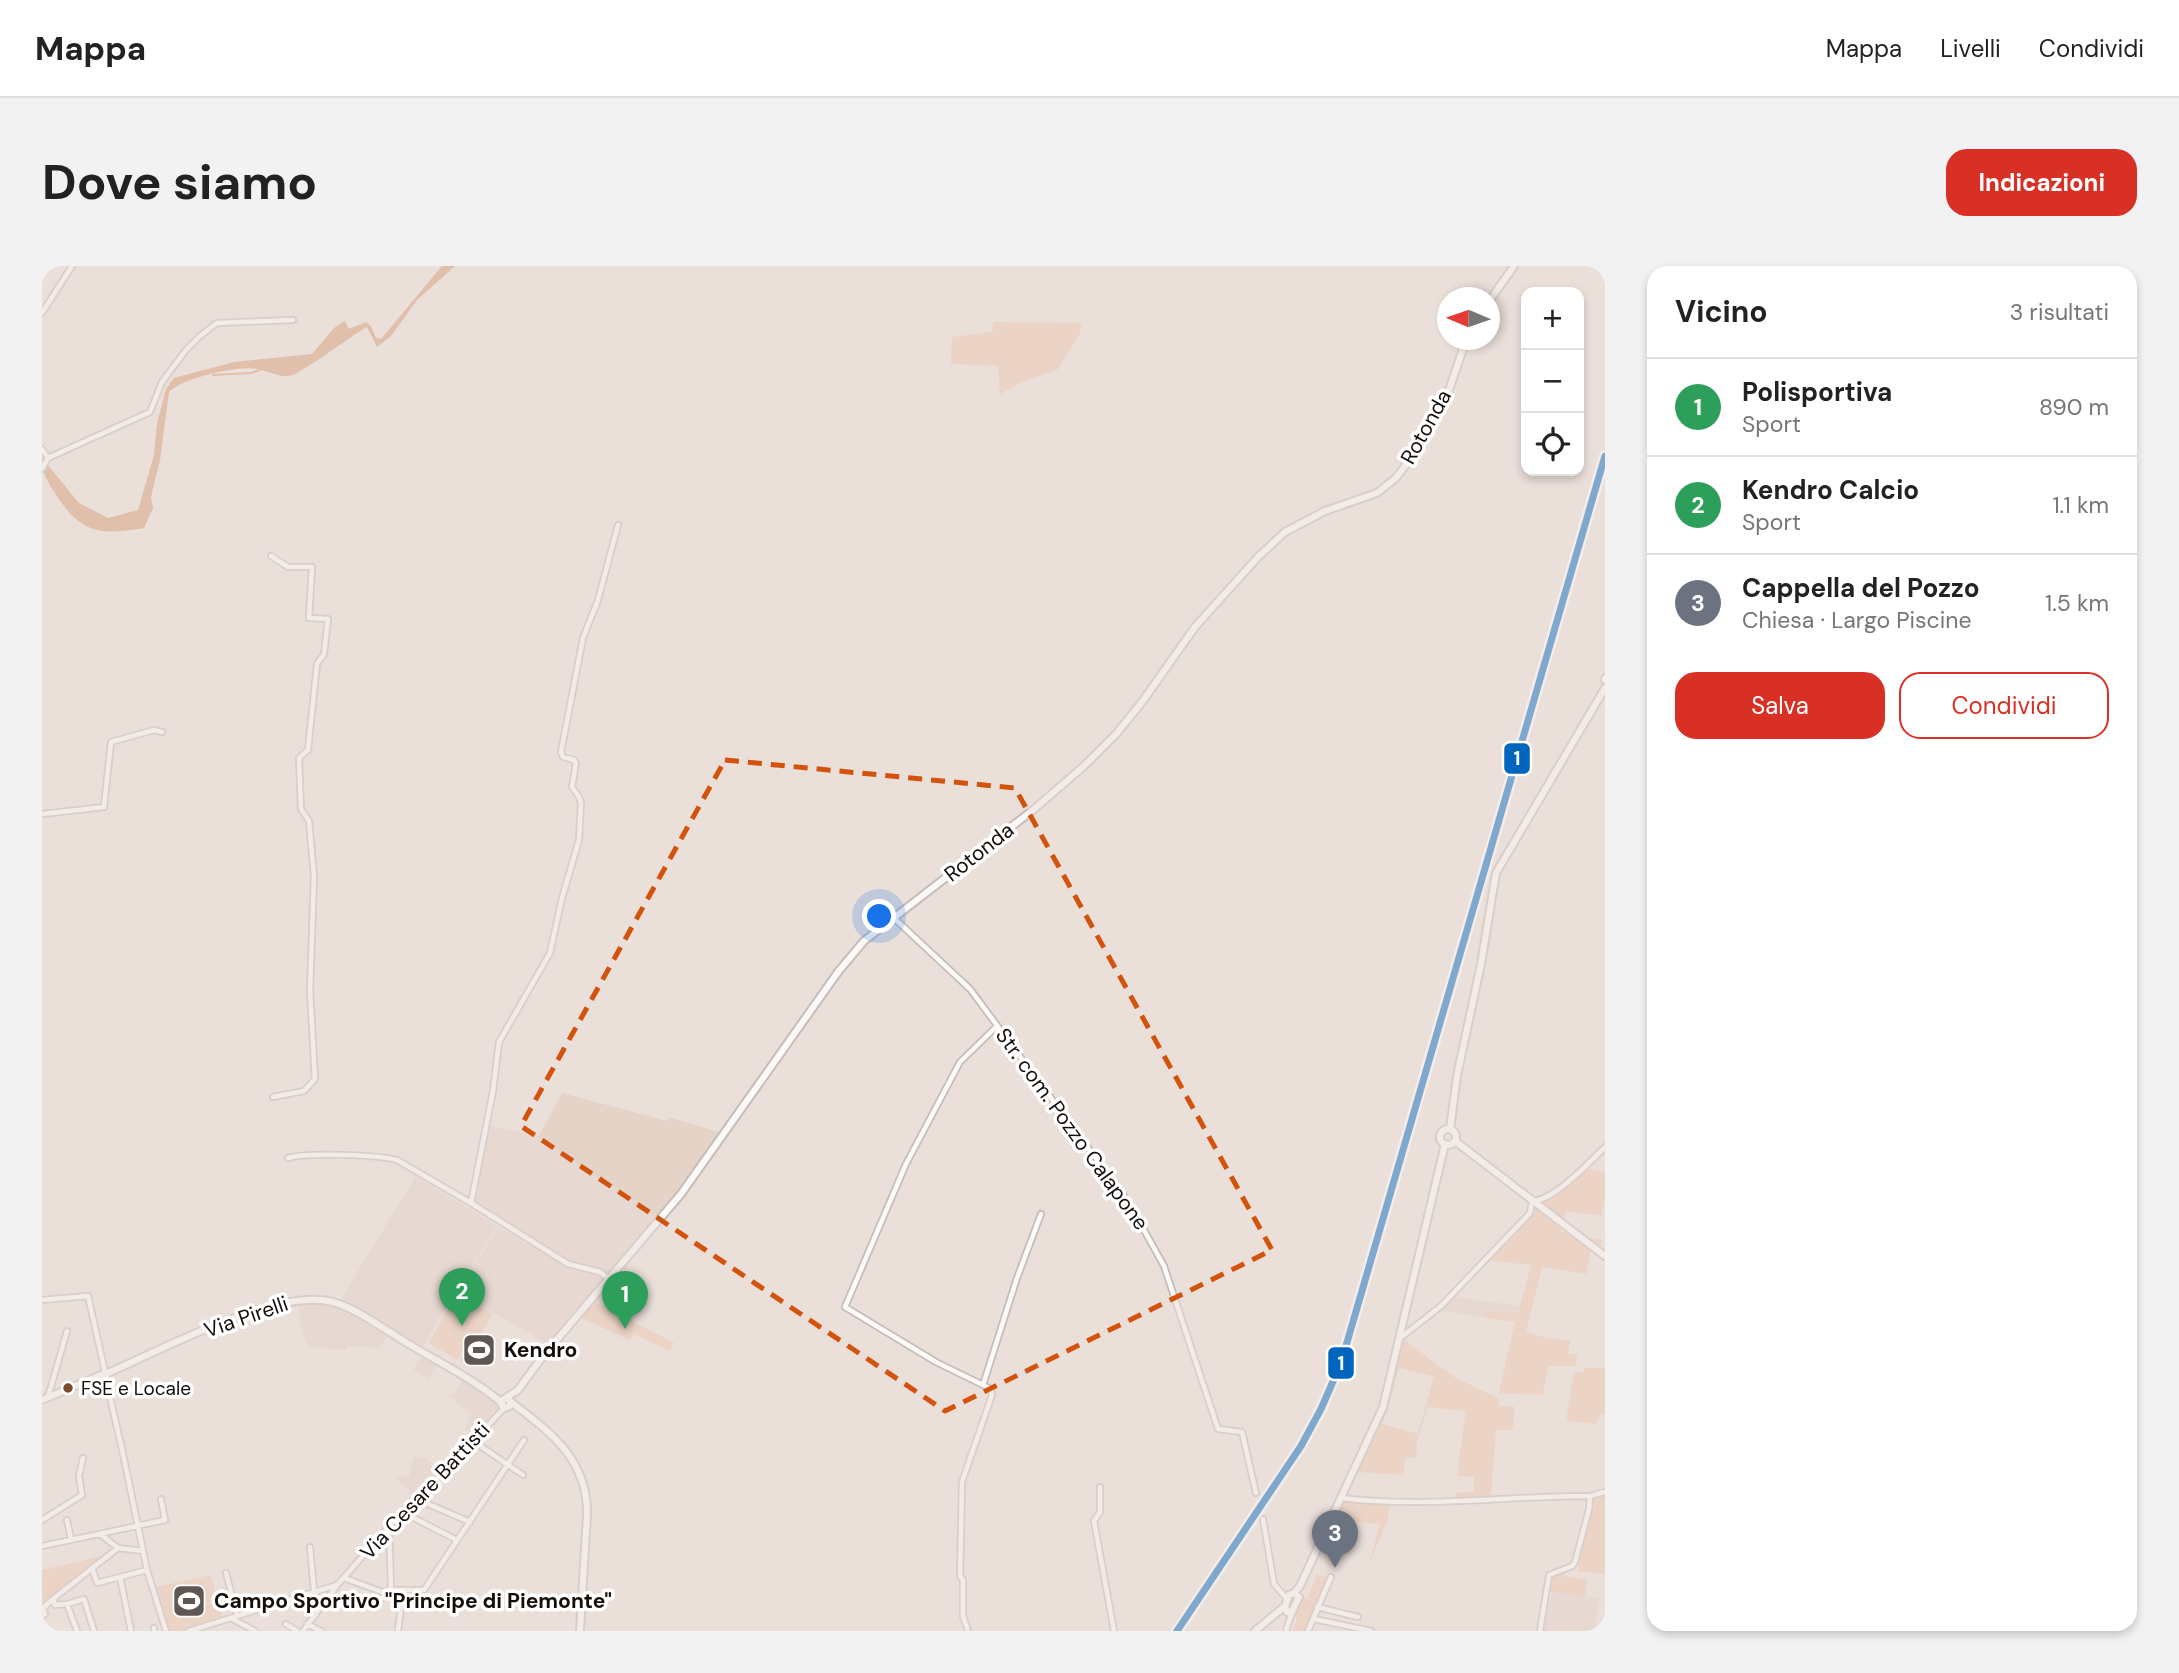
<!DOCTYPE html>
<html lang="it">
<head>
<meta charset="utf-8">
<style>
  :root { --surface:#fff; --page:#f2f2f2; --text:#222; --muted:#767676; --line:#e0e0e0; --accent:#d93025 }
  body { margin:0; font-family:"DM Sans",sans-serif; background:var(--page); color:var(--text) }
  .controls { position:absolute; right:21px; top:21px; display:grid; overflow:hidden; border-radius:14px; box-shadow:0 4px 10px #0003 }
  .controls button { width:63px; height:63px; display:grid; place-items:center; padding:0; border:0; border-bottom:2px solid var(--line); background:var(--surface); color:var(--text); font:35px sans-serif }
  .compass { position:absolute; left:1395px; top:21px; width:63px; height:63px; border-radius:50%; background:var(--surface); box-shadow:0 4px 10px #0003; rotate:272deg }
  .you { position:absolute; left:838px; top:651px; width:24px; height:24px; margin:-18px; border:5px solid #fff; border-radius:50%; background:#1a73e8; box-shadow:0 0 0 10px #1a73e833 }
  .badge { display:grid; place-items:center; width:46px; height:46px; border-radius:50%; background:var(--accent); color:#fff; font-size:23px; font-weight:700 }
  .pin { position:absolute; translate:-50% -58px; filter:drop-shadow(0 2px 4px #0008) }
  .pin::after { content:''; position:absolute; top:37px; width:24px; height:21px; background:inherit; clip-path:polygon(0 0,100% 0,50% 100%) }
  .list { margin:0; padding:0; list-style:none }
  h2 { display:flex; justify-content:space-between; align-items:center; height:91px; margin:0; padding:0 28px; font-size:30px }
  h2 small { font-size:23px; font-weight:400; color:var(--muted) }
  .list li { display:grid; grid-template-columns:46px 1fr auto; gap:21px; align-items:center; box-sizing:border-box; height:98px; padding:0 28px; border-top:2px solid var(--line) }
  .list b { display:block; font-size:26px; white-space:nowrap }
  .list p { margin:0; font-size:23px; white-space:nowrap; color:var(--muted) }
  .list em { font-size:23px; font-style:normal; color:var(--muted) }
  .actions { display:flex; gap:14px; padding:21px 28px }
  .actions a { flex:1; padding:16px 0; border:2px solid var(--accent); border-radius:21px; text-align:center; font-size:24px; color:var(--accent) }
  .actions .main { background:var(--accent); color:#fff }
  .icon { flex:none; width:38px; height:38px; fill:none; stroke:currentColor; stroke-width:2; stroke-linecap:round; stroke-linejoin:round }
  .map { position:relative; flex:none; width:1563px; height:1365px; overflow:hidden; border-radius:21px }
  header { display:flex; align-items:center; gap:42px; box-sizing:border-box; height:98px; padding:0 35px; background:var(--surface); border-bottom:2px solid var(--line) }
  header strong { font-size:33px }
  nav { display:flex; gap:38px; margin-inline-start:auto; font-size:24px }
  .intro { display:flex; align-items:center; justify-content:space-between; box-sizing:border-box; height:168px; padding:0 42px }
  h1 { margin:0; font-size:49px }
  .button { padding:18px 32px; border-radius:21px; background:var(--accent); color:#fff; font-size:24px; font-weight:700 }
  main { display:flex; gap:42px; padding:0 42px }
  aside { flex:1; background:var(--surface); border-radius:21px; box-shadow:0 4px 10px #0003 }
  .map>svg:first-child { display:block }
</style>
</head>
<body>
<header>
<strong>Mappa</strong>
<nav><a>Mappa</a><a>Livelli</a><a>Condividi</a></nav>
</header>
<div class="intro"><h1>Dove siamo</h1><a class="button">Indicazioni</a></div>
<main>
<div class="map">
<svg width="1563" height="1365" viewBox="0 0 1563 1365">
  <rect width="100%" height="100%" fill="#eadfd9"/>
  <path fill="#e5d3c8" d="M 520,827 L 625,855 L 627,851 L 679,867 L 604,966 L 567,1007 L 537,1001 L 432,934 L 446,859 L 497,870 Z
    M 374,910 L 455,960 L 380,1081 L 299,1033 Z
    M 456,961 L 531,1004 L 557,1008 L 565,1014 L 541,1041 L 535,1041 L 532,1045 L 533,1050 L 507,1079 L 416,1026 Z
    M 1412,1031 L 1477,1040 L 1476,1047 L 1444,1044 L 1443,1052 L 1398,1044 Z
    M 256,1037 L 278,1037 L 299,1042 L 346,1069 L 338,1082 L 305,1080 L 304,1084 L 266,1081 L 259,1063 Z
    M 380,1089 L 395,1098 L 386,1113 L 371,1103 Z
    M 421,1114 L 458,1141 L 433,1167 L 423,1164 L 429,1147 L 413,1137 L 414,1132 L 409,1131 L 409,1127 L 412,1128 Z
    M 372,1191 L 384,1192 L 397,1208 L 371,1229 L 353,1211 L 367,1210 Z
    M 1510,1326 L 1557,1332 L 1553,1365 L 1502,1365 Z"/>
  <path fill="#eec7af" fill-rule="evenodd" d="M 951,56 L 1040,57 L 1037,70 L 1015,104 L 979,116 L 958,128 L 956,100 L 909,98 L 910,71 L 950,66 Z
    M 1545,902 L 1563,906 L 1563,933 L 1559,950 L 1524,945 L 1519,966 L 1560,974 L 1558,982 L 1549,981 L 1544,1008 L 1500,1001 L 1484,1066 L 1505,1072 L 1528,1075 L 1526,1087 L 1535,1089 L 1533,1100 L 1506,1100 L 1501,1129 L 1457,1127 L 1473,1056 L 1443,1052 L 1444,1044 L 1476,1047 L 1489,999 L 1443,994 L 1501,937 Z
    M 415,1027 L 451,1047 L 435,1075 L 429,1072 L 415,1094 L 387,1077 Z
    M 554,1036 L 632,1077 L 627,1085 L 592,1068 L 588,1074 L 539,1052 Z
    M 444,1073 L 453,1078 L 442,1097 L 427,1088 L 422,1097 L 418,1094 L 429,1076 L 436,1080 Z
    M 1361,1073 L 1412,1111 L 1456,1132 L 1457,1140 L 1473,1141 L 1471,1164 L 1454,1164 L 1449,1230 L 1413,1232 L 1414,1227 L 1432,1226 L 1432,1211 L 1415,1210 L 1424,1145 L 1385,1141 L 1375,1178 L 1374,1192 L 1364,1191 L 1361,1209 L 1315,1206 L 1344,1145 ZM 1357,1102 L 1392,1110 L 1376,1168 L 1340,1158 L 1346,1143 Z
    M 1542,1102 L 1563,1102 L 1563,1148 L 1558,1149 L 1553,1158 L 1524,1155 L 1532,1106 L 1541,1107 Z
    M 1563,1227 L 1563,1308 L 1535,1305 L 1552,1230 Z
    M 1302,1233 L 1348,1237 L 1346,1252 L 1327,1299 L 1338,1258 L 1294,1254 Z
    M 60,1290 L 0,1338 L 0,1304 Z
    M 1523,1304 L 1522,1310 L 1545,1314 L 1543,1330 L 1507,1326 L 1509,1310 Z
    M 169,1309 L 180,1352 L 139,1365 L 128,1365 L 114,1321 Z
    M 1275,1309 L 1287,1311 L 1263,1365 L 1251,1365 L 1255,1353 L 1252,1349 L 1259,1337 L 1259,1331 L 1265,1333 Z"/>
  <path fill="#d89b74" d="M 400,0 L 413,0 L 375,34 L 349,70 L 335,81 L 325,61 C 310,69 258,109 247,110 C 236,111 226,105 215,103 C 196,99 141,112 127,126 L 118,194 L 109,231 L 111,242 L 102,262 C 57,270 38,267 13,227 C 5,215 0,207 0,192 L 37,237 L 66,252 L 96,244 L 112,189 L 115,157 L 124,123 L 132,112 L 192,96 L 270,88 L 292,62 L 303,55 L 307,63 L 324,56 L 329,60 L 334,72 L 339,73 Z"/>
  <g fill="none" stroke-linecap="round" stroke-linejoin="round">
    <path stroke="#d89b74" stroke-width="2" d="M 171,109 L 209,107 L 218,104"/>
    <defs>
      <path id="minor" d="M 0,47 L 30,0
        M 0,183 L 6,192
        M 6,192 L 108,146 L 120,116 L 144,84 L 158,70 L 175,57 L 251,54
        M 0,203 L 6,192
        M 229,290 L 246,301 L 270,301 L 267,352 L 286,353 L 282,388 L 275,398 L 266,484 L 257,492 L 259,543 L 267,555 L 272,610 L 268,725 L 273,813 L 262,825 L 231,831
        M 1562,414 L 1563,411
        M 0,548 L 62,541 L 69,476 L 112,464 L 120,466
        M 852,652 L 928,723 L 1087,937 L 1122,1000 L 1176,1163 L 1200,1166 L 1214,1227
        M 246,892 C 264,886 336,889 355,894 L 429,937
        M 567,1013 L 558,1006 L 526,998 L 429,937 L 451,825 L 457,776 L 508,687 L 520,632 L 537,574 L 539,537 L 537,531 L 530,521 L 534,497 L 532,494 L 521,491 L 519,486 L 541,372 L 556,334 L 576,259
        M 0,1034 L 46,1030 L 63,1106
        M 1357,1073 L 1399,1040 L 1488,947 L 1490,935 C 1511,935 1548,896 1563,881
        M 63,1110 L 80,1183 L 105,1304 L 124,1365
        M 941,1119 L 894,1096 L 803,1041 L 864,898 L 918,796 L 955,760
        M 6,1131 L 25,1065
        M 431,1175 L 481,1209
        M 1058,1221 L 1058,1246 L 1052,1255 L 1072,1365
        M 372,1232 L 428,1256
        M 1299,1232 C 1381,1242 1465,1230 1548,1230 L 1563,1226
        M 360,1246 L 415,1274
        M 1221,1253 L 1232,1318 L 1245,1333
        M 0,1254 L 40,1229 L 37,1210 L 41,1192
        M 25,1254 L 29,1273
        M 347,1260 L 349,1321
        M 58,1268 L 76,1282
        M 0,1280 L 123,1254 L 119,1233
        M 268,1281 L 272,1325
        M 50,1302 L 55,1317 L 78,1311 L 89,1365
        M 184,1307 L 195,1349
        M 78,1311 L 105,1304
        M 302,1312 L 343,1327
        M 353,1324 L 382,1324 L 482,1174
        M 353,1324 C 363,1334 357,1352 356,1365
        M 11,1333 L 13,1339 L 25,1338 L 35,1365
        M 281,1337 L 294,1340 L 335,1338 L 349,1321
        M 25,1338 L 42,1333 L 52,1365
        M 1275,1341 L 1316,1351
        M 0,1350 L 3,1348 L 1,1342 L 11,1333 L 76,1282 L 101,1285
        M 189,1352 L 213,1365
        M 1272,1353 L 1329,1365
        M 244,1358 L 255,1365
        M 265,1358 L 279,1365
        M 112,1362 L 112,1365
        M 147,1365 L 295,1319
        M 261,1365 L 296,1318 L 367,1238 L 409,1200 L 463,1141
        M 926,1365 L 921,1350 L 921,1314 L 918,1310 L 920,1216 L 950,1129 L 949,1123 L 941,1119 L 975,1012 L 999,948
        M 1244,1365 L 1250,1346
        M 1266,1365 L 1289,1311
        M 1498,1365 L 1507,1309 L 1530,1300 L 1533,1296 L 1547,1243 L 1548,1230"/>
      <path id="major" d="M 1448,34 L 1472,0
        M1398 871a8 8 0 1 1 16 0a8 8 0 1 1-16 0Z
        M 1408,863 L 1415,810 L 1439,698 L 1454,607 L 1563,422
        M 1413,875 L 1563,990
        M 66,1107 C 119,1084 236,1021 291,1036 C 314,1042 348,1067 370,1080 C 400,1098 433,1114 460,1137
        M 464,1132 L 476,1124 L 501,1090 L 639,928 L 796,706 L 822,675 L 991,544 L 1042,500 L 1075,467 L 1100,436 L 1153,361 L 1216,291 L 1243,266 L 1283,245 L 1335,227 L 1354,212 L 1369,192 L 1403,136 L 1424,74
        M459.5 1137a4.5 4.5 0 1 1 9 0a4.5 4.5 0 1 1-9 0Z
        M 0,1134 L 61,1108 L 64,1110 L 66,1107 L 63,1106 L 61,1108
        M 469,1136 C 508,1166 546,1193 545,1249 L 538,1365
        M 1252,1327 L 1258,1320 L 1341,1141 L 1403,878
        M 1252,1327 L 1257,1331 L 1250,1346 L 1245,1346 L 1243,1340 L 1247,1329 Z
        M 1213,1365 L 1243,1340"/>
    </defs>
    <use href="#minor" stroke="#c6bdb8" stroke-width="8"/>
    <use href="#major" stroke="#c6bdb8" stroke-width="10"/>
    <use href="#minor" stroke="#fcfaf9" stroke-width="4.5"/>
    <use href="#major" stroke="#fcfaf9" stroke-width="6"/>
    <defs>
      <path id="rail" d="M 1293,1119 L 1312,1065 L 1563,199"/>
    </defs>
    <use href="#rail" stroke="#c3c0bf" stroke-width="4.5"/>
    <use href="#rail" stroke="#fff" stroke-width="2" stroke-dasharray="5" stroke-linecap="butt"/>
    <defs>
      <path id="rail-1" d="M 1135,1365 L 1259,1180 L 1279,1143 L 1299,1097 L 1563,190"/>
    </defs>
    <use href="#rail-1" stroke="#fff" stroke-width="12"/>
    <use href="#rail-1" stroke="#0065bd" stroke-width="7"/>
  </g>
  <path d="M0 0H1563V1365H0ZM 683,494 L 973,522 L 1230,984 L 903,1145 L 479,860 Z" fill="#eadfd9" fill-opacity=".55" fill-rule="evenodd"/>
  <path fill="none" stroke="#d3520c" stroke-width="5" stroke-dasharray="14 9" stroke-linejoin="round" d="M 683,494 L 973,522 L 1230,984 L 903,1145 L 479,860 Z"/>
  <defs>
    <symbol id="stadium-square" viewBox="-11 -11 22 22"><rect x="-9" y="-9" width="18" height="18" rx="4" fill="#5f5753" stroke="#fff"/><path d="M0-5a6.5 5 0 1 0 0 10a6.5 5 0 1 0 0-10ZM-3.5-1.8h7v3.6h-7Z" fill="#fff"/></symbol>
  </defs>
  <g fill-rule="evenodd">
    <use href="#stadium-square" x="418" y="1065" width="38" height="38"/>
    <use href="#stadium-square" x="128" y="1316" width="38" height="38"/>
  </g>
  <circle fill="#7a4b2a" stroke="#fff" stroke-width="2.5" cx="26" cy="1122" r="6"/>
  <g text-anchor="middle" stroke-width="7" stroke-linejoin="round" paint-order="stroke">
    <g font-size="19" fill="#140e0b" stroke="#fff" text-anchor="start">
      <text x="39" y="1129">FSE e Locale</text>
    </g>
    <g font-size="21" fill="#140e0b" stroke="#fff">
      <text transform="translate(1384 161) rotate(-61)" y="7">Rotonda</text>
      <text transform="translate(937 586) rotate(-38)" y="7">Rotonda</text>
      <text transform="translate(1030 863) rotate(54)" y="7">Str. com. Pozzo Calapone</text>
      <text transform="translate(204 1051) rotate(-19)" y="7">Via Pirelli</text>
      <text transform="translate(383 1225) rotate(-47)" y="7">Via Cesare Battisti</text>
    </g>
    <g font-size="21" font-weight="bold" fill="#140e0b" stroke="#fff" text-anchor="start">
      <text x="462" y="1091">Kendro</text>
      <text x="172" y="1342">Campo Sportivo "Principe di Piemonte"</text>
    </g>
  </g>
  <g stroke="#fff" stroke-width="2.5">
    <rect x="1461" y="476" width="28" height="33" rx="7" fill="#0065bd"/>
    <rect x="1285" y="1080" width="28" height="34" rx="7" fill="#0065bd"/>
  </g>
  <g font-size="19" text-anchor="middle" font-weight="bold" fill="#fff">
    <text x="1475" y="499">1</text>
    <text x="1299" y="1104">1</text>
  </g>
</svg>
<div class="controls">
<button>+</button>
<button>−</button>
<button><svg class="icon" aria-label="locate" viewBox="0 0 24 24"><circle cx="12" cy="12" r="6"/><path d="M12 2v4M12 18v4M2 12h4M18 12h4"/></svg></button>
</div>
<svg class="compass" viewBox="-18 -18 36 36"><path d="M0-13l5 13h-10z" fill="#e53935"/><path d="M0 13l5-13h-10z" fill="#767676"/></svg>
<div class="you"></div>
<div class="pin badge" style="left:583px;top:1063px;background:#2e9e5b">1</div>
<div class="pin badge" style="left:420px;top:1060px;background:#2e9e5b">2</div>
<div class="pin badge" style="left:1293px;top:1302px;background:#6b7280">3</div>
</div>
<aside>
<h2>Vicino<small>3 risultati</small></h2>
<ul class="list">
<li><span class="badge" style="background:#2e9e5b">1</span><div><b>Polisportiva</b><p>Sport</p></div><em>890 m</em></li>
<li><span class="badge" style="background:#2e9e5b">2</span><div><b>Kendro Calcio</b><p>Sport</p></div><em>1.1 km</em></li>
<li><span class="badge" style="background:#6b7280">3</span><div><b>Cappella del Pozzo</b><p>Chiesa · Largo Piscine</p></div><em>1.5 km</em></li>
</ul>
<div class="actions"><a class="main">Salva</a><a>Condividi</a></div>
</aside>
</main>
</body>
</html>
